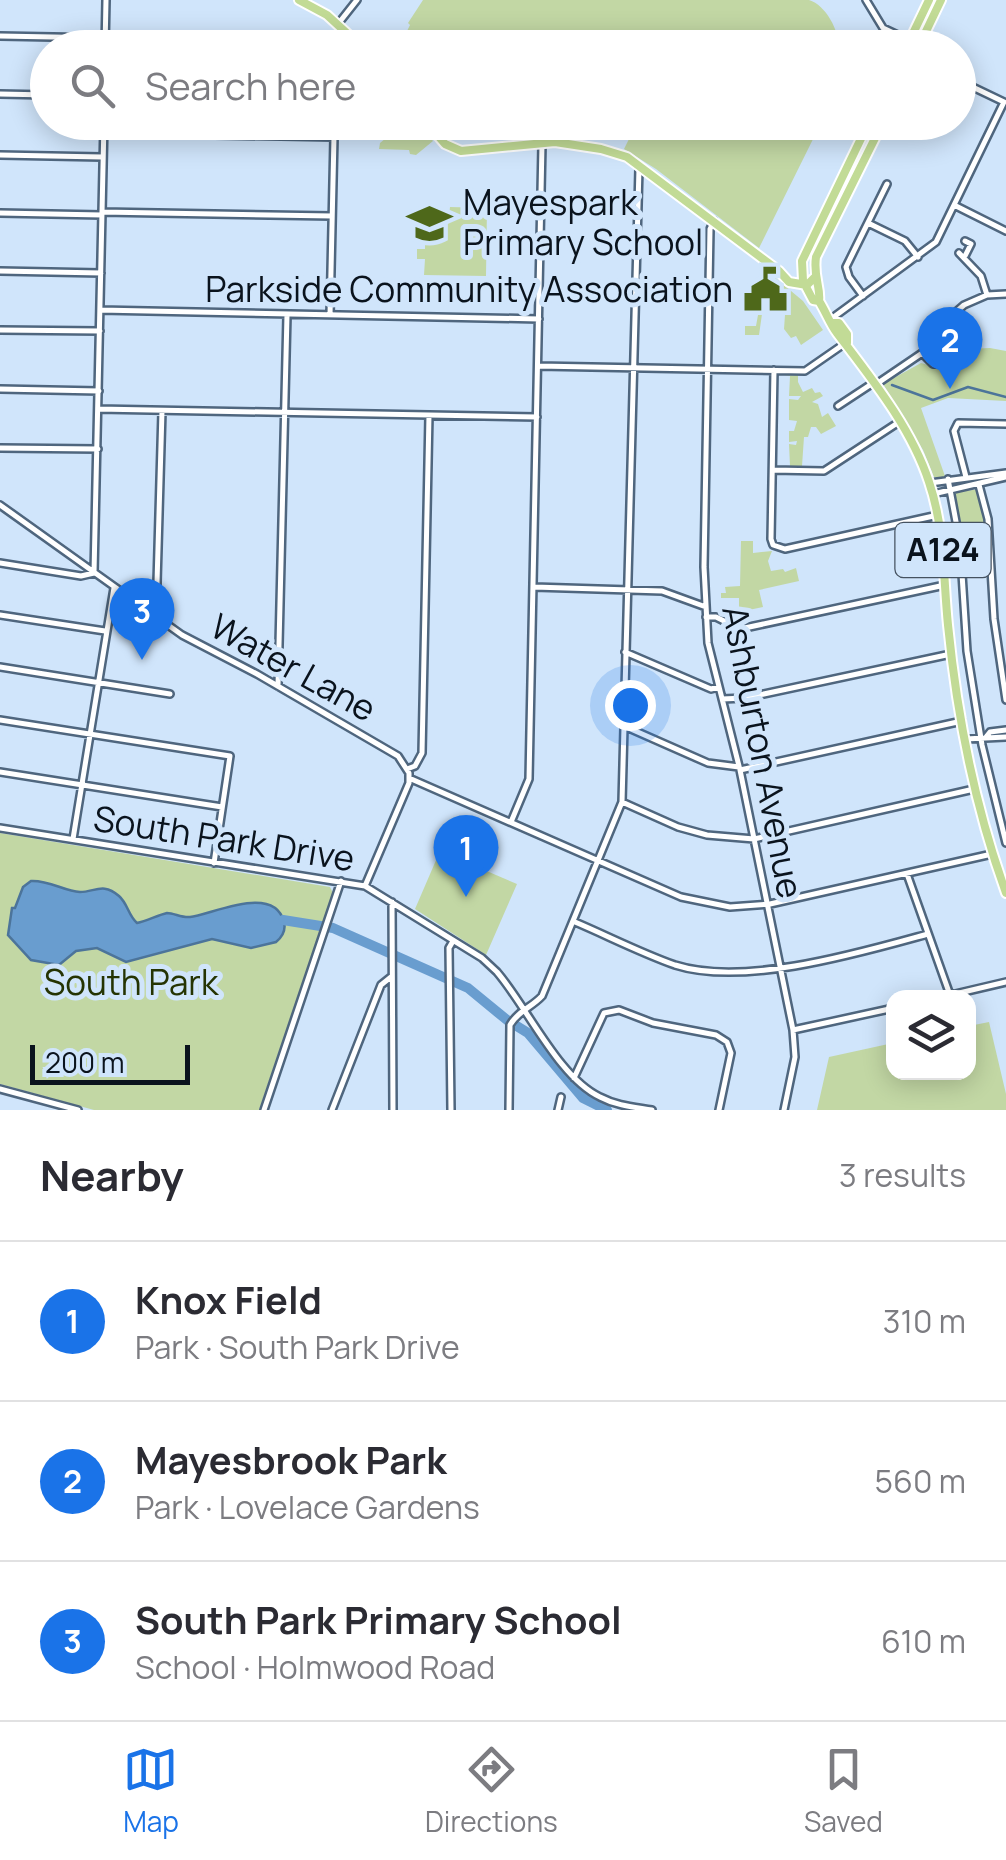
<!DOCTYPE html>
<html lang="en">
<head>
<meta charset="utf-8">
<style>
  :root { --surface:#fff; --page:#f2f2f3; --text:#2b2b33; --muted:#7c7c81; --line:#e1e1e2; --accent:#1a73e8 }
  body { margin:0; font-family:Manrope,sans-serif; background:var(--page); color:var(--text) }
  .controls { position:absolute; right:30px; bottom:30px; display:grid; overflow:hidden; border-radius:20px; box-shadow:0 5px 25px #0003 }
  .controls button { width:90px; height:90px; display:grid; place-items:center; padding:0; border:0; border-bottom:2px solid var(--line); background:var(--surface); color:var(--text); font:50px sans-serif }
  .scale { position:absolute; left:30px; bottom:25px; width:160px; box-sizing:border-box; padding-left:10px; border:5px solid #0a131d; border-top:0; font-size:28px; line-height:35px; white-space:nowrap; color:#0a131d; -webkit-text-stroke:8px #d0e5fb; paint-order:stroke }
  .you { position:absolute; left:630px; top:705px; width:35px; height:35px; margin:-25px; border:8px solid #fff; border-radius:50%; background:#1a73e8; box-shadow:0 0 0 15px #1a73e833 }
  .badge { display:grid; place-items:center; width:65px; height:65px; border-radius:50%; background:var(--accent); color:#fff; font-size:32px; font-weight:700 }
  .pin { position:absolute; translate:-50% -82px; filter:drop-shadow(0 2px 5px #0008) }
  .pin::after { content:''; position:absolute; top:52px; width:35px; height:30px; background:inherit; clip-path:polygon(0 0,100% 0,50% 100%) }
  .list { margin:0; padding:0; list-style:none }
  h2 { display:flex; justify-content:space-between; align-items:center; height:130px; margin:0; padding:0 40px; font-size:42px }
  h2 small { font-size:32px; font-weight:400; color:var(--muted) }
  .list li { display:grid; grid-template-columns:65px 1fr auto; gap:30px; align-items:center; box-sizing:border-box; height:160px; padding:0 40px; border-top:2px solid var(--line) }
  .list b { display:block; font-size:38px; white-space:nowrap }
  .list p { margin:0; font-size:32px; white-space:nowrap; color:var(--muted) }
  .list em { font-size:32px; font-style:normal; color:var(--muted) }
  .icon { flex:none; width:55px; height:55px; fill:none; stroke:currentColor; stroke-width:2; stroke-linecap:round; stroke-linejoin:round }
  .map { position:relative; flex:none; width:1006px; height:1110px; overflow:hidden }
  .search { position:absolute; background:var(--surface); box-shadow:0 5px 25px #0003; left:30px; right:30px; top:30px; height:110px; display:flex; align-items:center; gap:25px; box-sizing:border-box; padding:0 35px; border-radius:55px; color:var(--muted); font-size:38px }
  .sheet { height:610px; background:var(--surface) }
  nav { display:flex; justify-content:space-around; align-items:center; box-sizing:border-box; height:140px; border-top:2px solid var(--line); background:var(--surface); font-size:28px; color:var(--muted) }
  nav a { display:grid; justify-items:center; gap:5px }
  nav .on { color:var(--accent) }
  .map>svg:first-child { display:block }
</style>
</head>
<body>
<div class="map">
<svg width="1006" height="1110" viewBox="0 0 1006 1110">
  <rect width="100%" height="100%" fill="#d0e5fb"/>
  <path fill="#c2d7a4" d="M 423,0 L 809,0 C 826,5 839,31 839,47 L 421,47 L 407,31 L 410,25 L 408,23 Z
    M 404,123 L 418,123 L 433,141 L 416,155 L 410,154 L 409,150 L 379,149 L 380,143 Z
    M 637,123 L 637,122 L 821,123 L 759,248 L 656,169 L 624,149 Z
    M 450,207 L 487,208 L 486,276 L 424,275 L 425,259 L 417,259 L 417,249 L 425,249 L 425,242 L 436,241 L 436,222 L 449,216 Z
    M 760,265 L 803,301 L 823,330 L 801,345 L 796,336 L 791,338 L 784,329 L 785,315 L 762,314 L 759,335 L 745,335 L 745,326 L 756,326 L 758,315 L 781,289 L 766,281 L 768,278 L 759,270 Z
    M 990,348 L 1006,351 L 1006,401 L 948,398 L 921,408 L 946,479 L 934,477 L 923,450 L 883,384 L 921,363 L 939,368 L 938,354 L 945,354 L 947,350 Z
    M 798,375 L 798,382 L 803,392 L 812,388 L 815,393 L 820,392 L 823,396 L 812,402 L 818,404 L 822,417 L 828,413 L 836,426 L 821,434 L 816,427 L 811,427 L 808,437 L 804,437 L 802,466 L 790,466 L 789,444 L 796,445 L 797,441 L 789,442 L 789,431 L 794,431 L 797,421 L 789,420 L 789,399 L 798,400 L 801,396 L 789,396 L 790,376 L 784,375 Z
    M 979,489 L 987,522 L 989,564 L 964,568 L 963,530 L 953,493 Z
    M 741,541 L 753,541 L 753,553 L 772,551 L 768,561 L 771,571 L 783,569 L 785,572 L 796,568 L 799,581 L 759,590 L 763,607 L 739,612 L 739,598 L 721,598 L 721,593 L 726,593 L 725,587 L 740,586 Z
    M 0,833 L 330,887 L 333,893 L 259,1110 L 94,1110 L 0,1084 Z
    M 440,851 L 517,884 L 486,955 L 415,909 Z
    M 989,1022 L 1006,1094 L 1006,1110 L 817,1110 L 829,1057 L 893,1043 L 894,1072 L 968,1072 L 969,1026 Z"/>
  <path fill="#699dcf" stroke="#4c749a" stroke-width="2.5" d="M 31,881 C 49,880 64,891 80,892 C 95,892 103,882 119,896 C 128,904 128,915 137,923 C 147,921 158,915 167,913 C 174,913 182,918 190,917 C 211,915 274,883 284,922 C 286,930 282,937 276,942 L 251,948 L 212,939 L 126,962 L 97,948 L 76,951 L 59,965 L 31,960 L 8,935 L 12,908 L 15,908 L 23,887 Z"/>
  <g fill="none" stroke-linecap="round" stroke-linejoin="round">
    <path stroke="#4c749a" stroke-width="2.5" d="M 892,385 L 933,400 L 968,387 L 1006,397"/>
    <path stroke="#699dcf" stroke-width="10" d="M 283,920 L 333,928 L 468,988 L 507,1020 L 528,1033 L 583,1098 L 607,1110"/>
    <defs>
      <path id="minor" d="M 866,0 L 883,28 L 919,45
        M 338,24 L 357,0
        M 0,36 L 106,38
        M 105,48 L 106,0
        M 327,48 L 344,32
        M 0,94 L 48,95
        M 104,133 L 334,137
        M 0,155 L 102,157
        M 954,205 L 1006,231
        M 102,212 L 332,216
        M 0,213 L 102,215
        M 714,221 L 710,229 L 704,567 L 708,643 L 740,770 L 793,1030 L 795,1057 L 784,1110
        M 868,223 L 905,241 L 918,257
        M 965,241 L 971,244 L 965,256
        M 959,253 L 981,276 L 987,295
        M 0,271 L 101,273
        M 863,296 L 849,277 L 846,267 L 887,184
        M 100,310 L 539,319
        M 330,315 L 334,137 L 344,122
        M 831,319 L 936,242 L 1004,102 L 958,80
        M 0,330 L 100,331
        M 923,354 L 933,364 L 940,364
        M 538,366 L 805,371 L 844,344
        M 774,370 L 771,539 L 773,545 L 785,549 L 938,515
        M 875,385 L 928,349 L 948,319 L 964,305 L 987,295 L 1006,294
        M 0,389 L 99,391
        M 838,406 L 873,383
        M 98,409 L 537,417
        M 0,448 L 98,449
        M 773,470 L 824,471 L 899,422
        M 966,477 L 954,431 L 958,423 L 1006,424
        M 948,479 L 960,543 L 967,651 L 982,745 L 1006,843
        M 930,483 L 1006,473
        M 979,485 L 988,519 L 994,619 L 1006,700
        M 933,494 L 1006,477
        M 0,505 L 182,635 L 257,674 L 398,756 L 409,773 L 409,783 L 365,886
        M 0,563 L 81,576 L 94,573
        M 94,573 L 104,122
        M 534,587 L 662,591 L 706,607
        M 0,615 L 105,631
        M 156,617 L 162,411
        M 706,617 L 716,617 L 740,629 L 945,585
        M 625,652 L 711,689 L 719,687
        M 0,667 L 170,694
        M 278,686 L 287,315
        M 722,699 L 745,698 L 951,654
        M 0,720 L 230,756 L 214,863
        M 624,726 L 708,763 L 739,767
        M 986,737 L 990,732 L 1006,730
        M 965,739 L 1006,737
        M 407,769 L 415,766 L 422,753 L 429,415
        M 740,770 L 962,721
        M 0,772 L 222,807
        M 409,778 L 681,897 L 730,907 L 770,904 L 992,854
        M 622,802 L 678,827 L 707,835 L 754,839 L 974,789
        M 511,822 L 529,779 L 542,144
        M 0,828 L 365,886 L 482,958 L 497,972 C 527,1007 559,1078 600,1097 C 617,1106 634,1107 652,1110
        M 73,839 L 114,588
        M 907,874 L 950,995
        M 392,902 L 393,1110
        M 575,922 C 608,936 641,953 675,965 C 744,987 859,953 928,934
        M 938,998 L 1006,982
        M 793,1030 L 894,1008
        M 574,1078 L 604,1013 L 619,1010 L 653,1023 L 716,1035 L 727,1042 L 731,1053 L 719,1110
        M 0,1089 L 78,1110
        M 264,1110 L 341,881
        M 332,1110 L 381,985 L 391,977
        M 451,1110 L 449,948 L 453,941
        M 509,1110 L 510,1025 C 518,1011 532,1007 542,996 L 622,802 L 639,168
        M 558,1110 L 561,1097"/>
      <path id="major" d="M 299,0 L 327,15 L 363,48
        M 906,48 L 929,0
        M 918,48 L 941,0
        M 426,122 L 445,144 L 461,151 L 555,142 L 601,149 L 627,157 L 779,271 L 789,282 L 807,285 L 814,278
        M 869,122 L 802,261 L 803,281 L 813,300 L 819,301 C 826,312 830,324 837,333 C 871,378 911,427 929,482 C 945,529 943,576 948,625 C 957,716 975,807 1006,893
        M 819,301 C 821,288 813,277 816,257 L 883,122
        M 833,323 L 839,323 L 847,334 L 847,343"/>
    </defs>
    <use href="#minor" stroke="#4f667e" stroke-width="10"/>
    <use href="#major" stroke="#fff" stroke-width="12"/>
    <use href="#minor" stroke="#fff" stroke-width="5"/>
    <use href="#major" stroke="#c2db96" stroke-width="8"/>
  </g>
  <defs>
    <symbol id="school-bare" viewBox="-9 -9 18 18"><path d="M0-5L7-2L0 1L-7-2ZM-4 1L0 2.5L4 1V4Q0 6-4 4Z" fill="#4e681a" stroke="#d0e5fb" stroke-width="2.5" paint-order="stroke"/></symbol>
    <symbol id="civic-bare" viewBox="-9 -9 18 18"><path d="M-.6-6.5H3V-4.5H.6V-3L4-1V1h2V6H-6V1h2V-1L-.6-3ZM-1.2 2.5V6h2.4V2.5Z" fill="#4e681a" stroke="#d0e5fb" stroke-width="2.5" paint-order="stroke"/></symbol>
  </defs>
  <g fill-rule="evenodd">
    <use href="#school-bare" x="398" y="192" width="63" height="63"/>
    <use href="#civic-bare" x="734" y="258" width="63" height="63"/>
  </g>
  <g text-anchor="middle" stroke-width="10" stroke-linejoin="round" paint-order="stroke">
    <rect fill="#d0e5fb" stroke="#455260" stroke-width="2.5" x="895.5" y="523" width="95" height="54" rx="8"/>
    <g font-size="32" font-weight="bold" fill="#0a131d">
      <text x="943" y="561">A124</text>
    </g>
    <g font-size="35" fill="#0a131d" stroke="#d0e5fb" text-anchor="start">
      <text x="463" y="215">Mayespark<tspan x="463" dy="40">Primary School</tspan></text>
      <text x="733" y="302" text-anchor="end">Parkside Community Association</text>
    </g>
    <g font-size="35" fill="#0a131d" stroke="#d0e5fb">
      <text transform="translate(293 668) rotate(29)" y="12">Water Lane</text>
      <text transform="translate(762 752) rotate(79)" y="12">Ashburton Avenue</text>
      <text transform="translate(224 839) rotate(9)" y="12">South Park Drive</text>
    </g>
    <g font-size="35" fill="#253403" stroke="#d0e5fb">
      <text x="131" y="995">South Park</text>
    </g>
  </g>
</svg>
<div class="controls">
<button><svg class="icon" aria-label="layers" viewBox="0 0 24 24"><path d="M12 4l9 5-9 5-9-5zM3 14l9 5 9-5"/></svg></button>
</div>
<div class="scale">200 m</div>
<div class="you"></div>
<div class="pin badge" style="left:466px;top:897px">1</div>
<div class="pin badge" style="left:950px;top:389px">2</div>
<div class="pin badge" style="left:142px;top:660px">3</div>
<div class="search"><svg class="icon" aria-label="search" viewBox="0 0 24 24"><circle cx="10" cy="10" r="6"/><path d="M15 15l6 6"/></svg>Search here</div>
</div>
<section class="sheet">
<h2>Nearby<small>3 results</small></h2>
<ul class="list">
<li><span class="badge">1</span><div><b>Knox Field</b><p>Park · South Park Drive</p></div><em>310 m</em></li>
<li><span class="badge">2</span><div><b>Mayesbrook Park</b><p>Park · Lovelace Gardens</p></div><em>560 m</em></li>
<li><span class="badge">3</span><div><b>South Park Primary School</b><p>School · Holmwood Road</p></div><em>610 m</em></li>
</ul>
</section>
<nav>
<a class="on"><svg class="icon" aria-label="map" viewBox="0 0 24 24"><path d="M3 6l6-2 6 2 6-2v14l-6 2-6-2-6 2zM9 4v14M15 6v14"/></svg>Map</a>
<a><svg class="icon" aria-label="directions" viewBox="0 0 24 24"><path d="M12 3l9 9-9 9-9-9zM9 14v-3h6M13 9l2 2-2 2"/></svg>Directions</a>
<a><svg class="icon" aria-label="saved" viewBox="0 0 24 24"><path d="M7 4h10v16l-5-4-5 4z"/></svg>Saved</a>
</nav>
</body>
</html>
